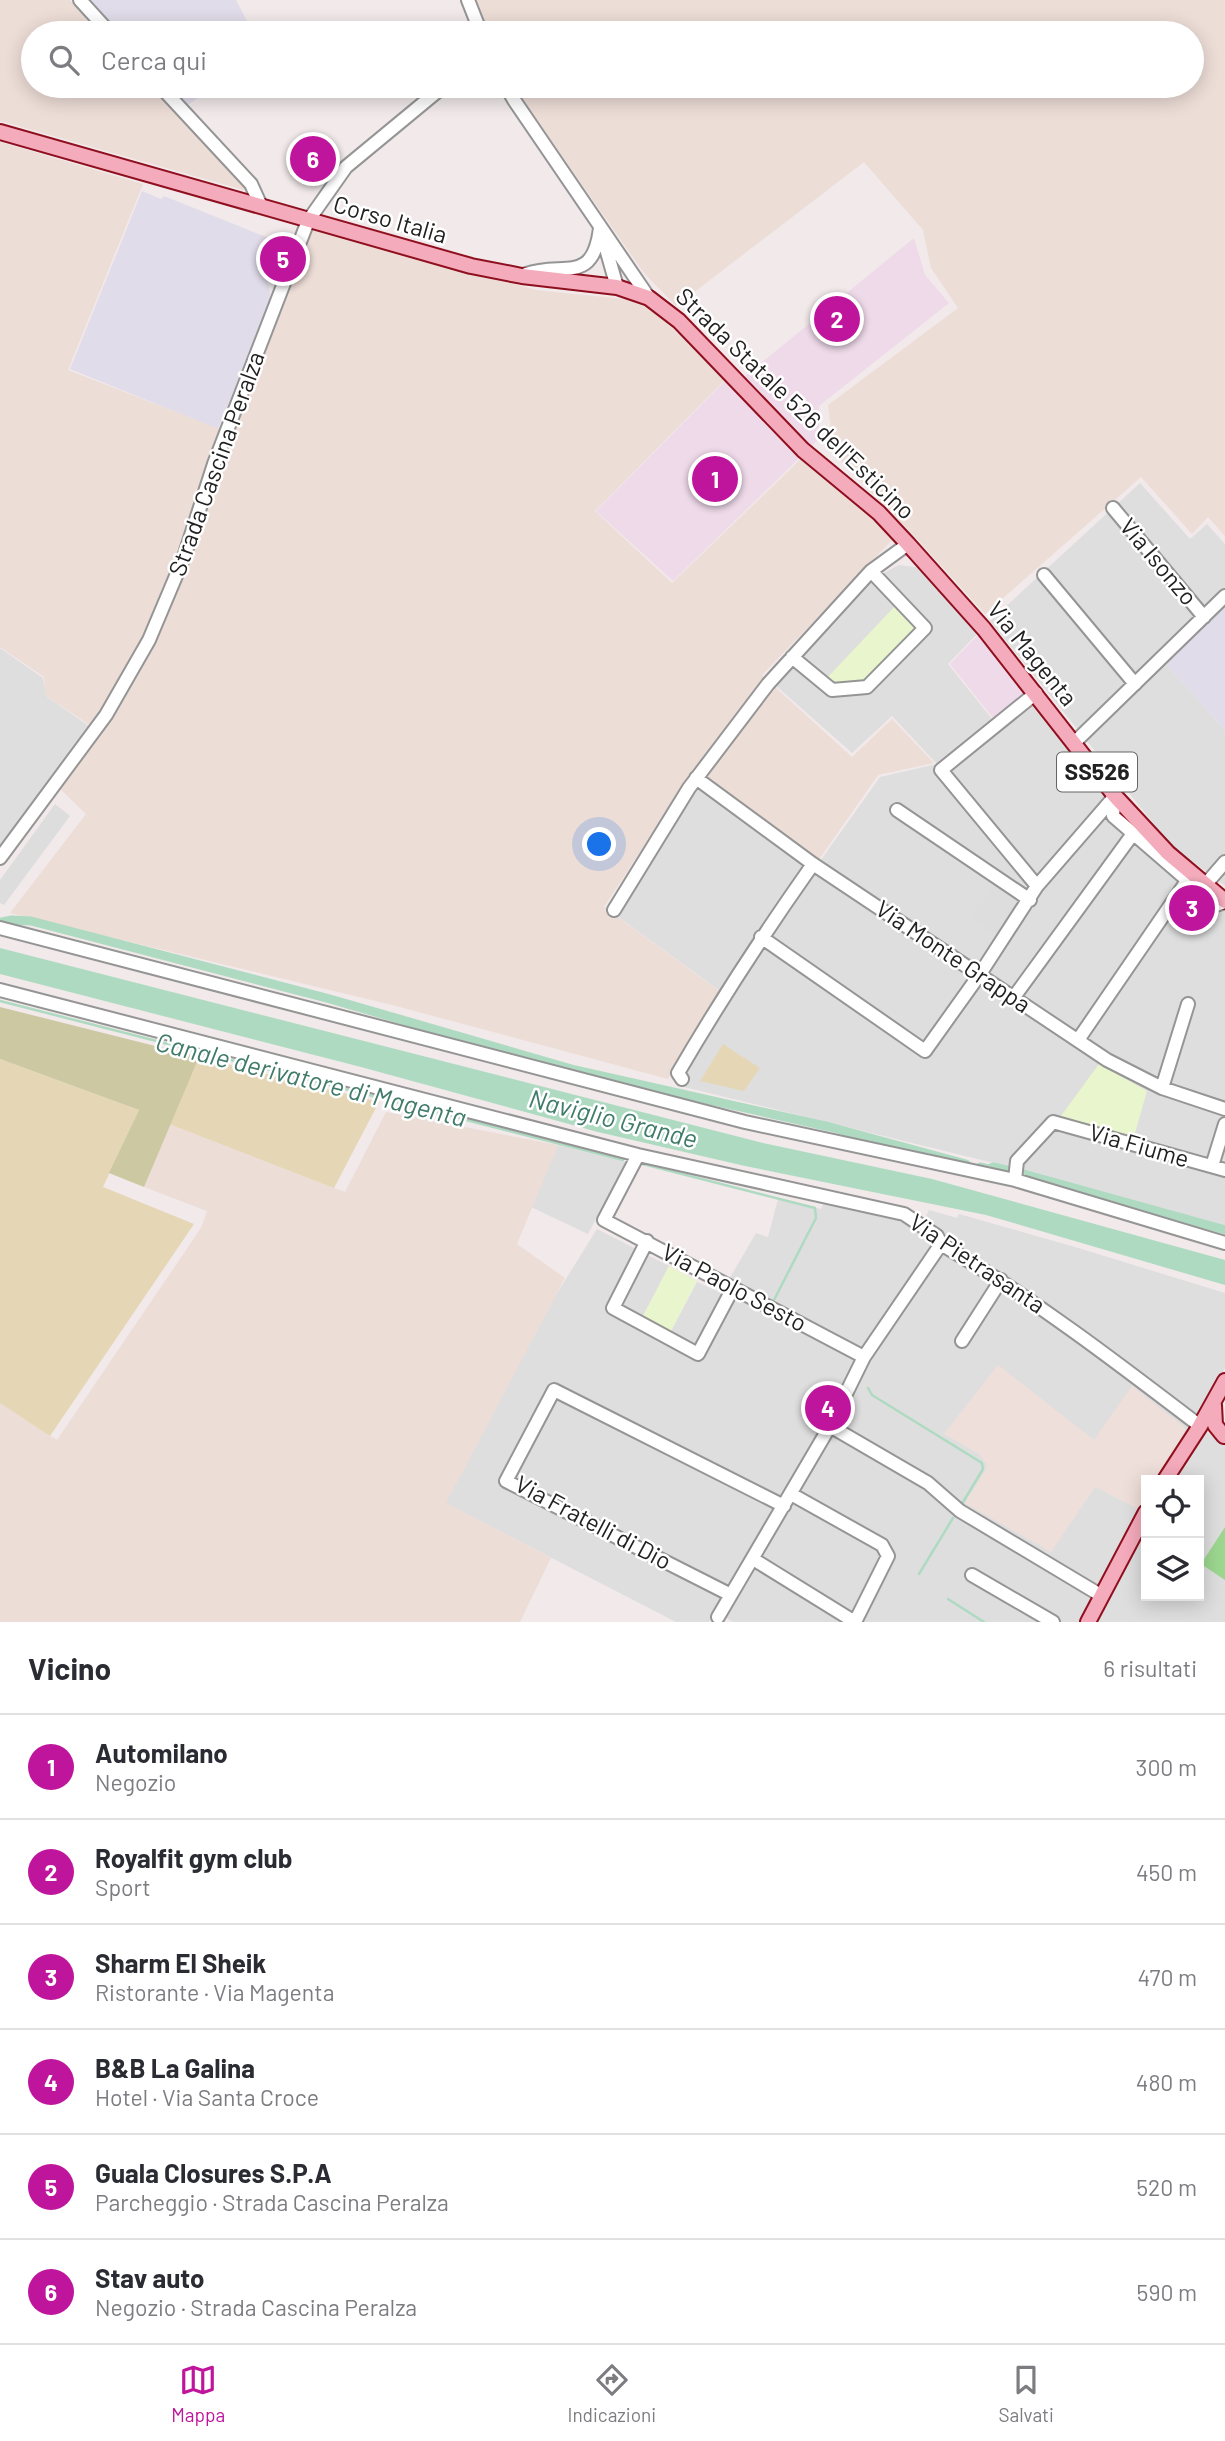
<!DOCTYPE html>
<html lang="it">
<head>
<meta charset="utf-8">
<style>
  :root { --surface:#fff; --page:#f2f2f3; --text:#2b2b33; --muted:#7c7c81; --line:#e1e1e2; --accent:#bf149c }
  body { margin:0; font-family:Barlow,sans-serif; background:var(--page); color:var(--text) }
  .controls { position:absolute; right:21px; bottom:21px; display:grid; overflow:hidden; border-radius:0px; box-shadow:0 4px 18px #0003 }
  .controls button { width:63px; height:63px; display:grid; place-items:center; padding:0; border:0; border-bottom:2px solid var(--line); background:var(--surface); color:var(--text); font:35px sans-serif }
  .you { position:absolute; left:600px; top:845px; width:24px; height:24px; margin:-18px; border:5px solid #fff; border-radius:50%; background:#1a73e8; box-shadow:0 0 0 10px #1a73e833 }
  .badge { display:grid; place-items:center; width:46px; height:46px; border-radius:50%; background:var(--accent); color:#fff; font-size:23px; font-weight:700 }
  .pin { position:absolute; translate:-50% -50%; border:4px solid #fff; box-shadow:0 2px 7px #0006 }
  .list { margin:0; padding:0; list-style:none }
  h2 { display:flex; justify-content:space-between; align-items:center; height:91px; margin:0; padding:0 28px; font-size:30px }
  h2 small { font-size:23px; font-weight:400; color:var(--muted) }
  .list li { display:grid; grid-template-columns:46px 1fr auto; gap:21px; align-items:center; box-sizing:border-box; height:105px; padding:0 28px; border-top:2px solid var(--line) }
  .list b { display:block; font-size:26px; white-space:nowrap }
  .list p { margin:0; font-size:23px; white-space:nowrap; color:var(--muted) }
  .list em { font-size:23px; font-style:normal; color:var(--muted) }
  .icon { flex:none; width:38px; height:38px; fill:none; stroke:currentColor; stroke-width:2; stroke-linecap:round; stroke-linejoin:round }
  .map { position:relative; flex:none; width:1225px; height:1622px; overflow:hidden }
  .search { position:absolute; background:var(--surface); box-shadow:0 4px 18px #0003; left:21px; right:21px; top:21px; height:77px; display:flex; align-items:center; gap:18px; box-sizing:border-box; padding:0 24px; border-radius:38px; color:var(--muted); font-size:26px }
  .sheet { height:721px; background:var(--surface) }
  nav { display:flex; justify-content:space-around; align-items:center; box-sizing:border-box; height:98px; border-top:2px solid var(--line); background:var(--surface); font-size:19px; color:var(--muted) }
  nav a { display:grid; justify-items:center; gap:4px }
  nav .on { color:var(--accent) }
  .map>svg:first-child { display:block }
</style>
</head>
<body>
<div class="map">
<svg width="1225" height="1622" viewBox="0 0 1225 1622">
  <rect width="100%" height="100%" fill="#f1e9ea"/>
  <path fill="#dfdedf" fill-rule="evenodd" d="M 1140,483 L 1190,539 L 1207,524 L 1225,544 L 1225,590 L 1160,648 L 1164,662 L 1225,730 L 1225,886 L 1171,845 L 990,621 Z
    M 899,565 L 922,568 L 978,633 L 948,664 L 1000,729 L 1031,703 L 1108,798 L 1098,809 L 1136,844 L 1182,880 L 1225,906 L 1225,1228 L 1014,1168 L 676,1085 L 681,1073 L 728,997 L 606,908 L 696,769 L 818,864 L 880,777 L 937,764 L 892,716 L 852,753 L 774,684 L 876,577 Z
    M 0,648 L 43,678 L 47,697 L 92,728 L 0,853 Z
    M 558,1145 L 626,1162 L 588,1234 L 531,1207 Z
    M 778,1199 L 821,1209 L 826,1199 L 884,1211 L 920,1228 L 929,1210 L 957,1218 L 959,1214 L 1075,1247 L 1225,1293 L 1225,1368 L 1200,1418 L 1204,1431 L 1225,1442 L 1225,1622 L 733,1622 L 716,1612 L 709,1622 L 676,1622 L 445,1503 L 539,1322 L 597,1229 L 669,1266 L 642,1318 L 670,1333 L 697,1282 L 721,1293 L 756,1233 L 768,1237 ZM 1146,1480 L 1199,1480 L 1199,1596 L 1146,1596 Z"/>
  <path fill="#efdaea" d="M 914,238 L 925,275 L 949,303 L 819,406 L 819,439 L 673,581 L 596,511 L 726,380 L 734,385 Z
    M 979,634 L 1029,701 L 1000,727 L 950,664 Z"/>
  <path fill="#e1dce9" d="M 88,0 L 236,0 L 253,33 L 112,33 Z
    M 165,86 L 216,86 L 186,106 Z
    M 142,191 L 161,199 L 164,196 L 286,245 L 282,247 L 268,281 L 271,299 L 218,429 L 70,369 Z
    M 1225,607 L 1225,730 L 1164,662 Z"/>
  <path fill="#efdfda" d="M 998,1365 L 1094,1440 L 1132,1386 L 1184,1427 L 1185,1438 L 1157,1480 L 1146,1480 L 1146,1496 L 1138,1509 L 1095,1487 L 1051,1552 L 965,1503 L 986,1469 L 987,1464 L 979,1454 L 944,1434 Z"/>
  <path fill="#edddd7" d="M 0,0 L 70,0 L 98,33 L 33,33 L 33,86 L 149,86 L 251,192 L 0,121 Z
    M 477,0 L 1225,0 L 1225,536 L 1208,517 L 1192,534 L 1141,477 L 985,614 L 915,537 L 834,454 L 828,405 L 958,308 L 931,268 L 923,230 L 864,162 L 676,306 L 644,273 L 513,86 L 1192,86 L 1192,33 L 489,33 Z
    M 0,142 L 143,184 L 68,370 L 225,431 L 308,227 L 536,290 L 624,299 L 653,310 L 726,379 L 595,511 L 672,583 L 805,455 L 896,536 L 762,675 L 852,757 L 892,719 L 934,763 L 878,775 L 818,861 L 695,767 L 604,907 L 722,993 L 668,1079 L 396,1006 L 10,913 L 86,814 L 58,787 L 94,728 L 46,696 L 44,677 L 0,647 Z
    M 386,1112 L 558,1145 L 517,1244 L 565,1278 L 446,1503 L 551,1558 L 520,1622 L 0,1622 L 0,1403 L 57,1440 L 201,1228 L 207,1211 L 144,1187 L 169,1124 L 345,1192 Z"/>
  <path fill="#e5d7b5" d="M 723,1044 L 760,1068 L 744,1091 L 700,1081 Z
    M 199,1057 L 379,1102 L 334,1188 L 169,1124 Z
    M 0,1059 L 139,1110 L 103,1187 L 194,1224 L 50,1436 L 0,1403 Z"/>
  <path fill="#ccc8a2" d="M 0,1007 L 199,1057 L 144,1187 L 109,1173 L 139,1110 L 0,1059 Z"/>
  <path fill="#e9f5cc" d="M 897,604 L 921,628 L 865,684 L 837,686 L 825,680 Z
    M 1099,1064 L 1147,1091 L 1133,1140 L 1058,1120 Z
    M 669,1266 L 697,1281 L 670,1333 L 642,1318 Z"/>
  <path fill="#9cd78f" d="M 1225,1527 L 1225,1580 L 1201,1564 Z"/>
  <path fill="#ddd" d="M 55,804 L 70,816 L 4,905 L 0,903 L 0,880 Z
    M 996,882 L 1021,901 L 997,936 L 971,917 Z"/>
  <path fill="#aedac1" d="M 0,948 L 763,1143 L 932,1179 L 1225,1260 L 1225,1285 L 986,1215 L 745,1166 L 598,1132 L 361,1067 L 0,974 Z"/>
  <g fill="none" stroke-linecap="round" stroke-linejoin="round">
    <path stroke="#aedac1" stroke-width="2.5" d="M 0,1001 L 623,1160
      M 643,1164 L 815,1208 L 816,1218 L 774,1300
      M 868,1388 L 872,1395 L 982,1463 L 983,1469 L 960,1507
      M 919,1574 L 953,1518
      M 948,1599 L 984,1622"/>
    <path stroke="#aedac1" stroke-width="9" d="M 2,922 L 12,920 L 31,921 L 330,999 L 575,1070 L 830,1127 L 966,1164
      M 980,1167 L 989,1169 L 993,1167 L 1020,1173 L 1225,1230"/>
    <defs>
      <path id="minor" d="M 80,0 L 110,33
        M 468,0 L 481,33
        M 160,86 L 251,184 L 261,206
        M 506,86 L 514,100 L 649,298
        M 603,238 L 617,287
        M 526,274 C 563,261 593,286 600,228
        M 1113,508 L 1204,617
        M 1044,575 L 1135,684
        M 792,657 L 832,690 L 867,687 L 925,628 L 871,571
        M 1036,693 L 941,770 L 1037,886 L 1115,796
        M 1074,743 L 1225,596
        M 696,778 L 813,864 L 1107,1060 L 1162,1088 L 1225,1109
        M 1115,796 L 1113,816 L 1216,905 L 1225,902
        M 897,810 L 1030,900
        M 0,858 L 106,715 L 149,640 L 184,557 L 214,464 L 308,221 L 346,167 L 444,86
        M 1205,885 L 1225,862
        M 614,910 L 689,788 L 768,684 L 871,571 L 908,544
        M 0,928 L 745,1122 L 1015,1180 L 1225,1243
        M 761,937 L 925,1051 L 980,974 L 1037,886
        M 0,990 L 638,1155 L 904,1214 L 937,1236 L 941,1244 C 1034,1299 1115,1361 1200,1426
        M 1014,997 L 1132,835
        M 1078,1040 L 1187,881
        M 682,1079 L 678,1073 C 720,1001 765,932 813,864
        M 1162,1088 L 1188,1004
        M 638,1155 L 604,1220 L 864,1357
        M 1212,1166 L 1225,1124
        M 1015,1180 L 1017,1161 L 1053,1122 L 1225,1170
        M 647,1241 L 613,1308 L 698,1354 L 733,1288
        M 962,1341 L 1001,1280
        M 830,1426 L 928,1483 L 960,1511 L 1102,1596
        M 791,1494 L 882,1545 L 888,1556 L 855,1622
        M 753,1559 L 855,1622
        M 972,1575 L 1053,1622
        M 731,1595 L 506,1481 L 554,1390 L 784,1506
        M 718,1617 L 830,1426 L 864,1357 L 941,1244"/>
      <path id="major" d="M 0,132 L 471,266 L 522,276 L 617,287 L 649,298 L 679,321 L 803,450 L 879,513 L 908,544 L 984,629 L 1115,796 L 1168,853 L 1225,901
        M 1214,1405 L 1215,1425 L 1224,1436
        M 1165,1480 L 1200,1426 L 1225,1381
        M 1088,1622 L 1146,1512"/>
    </defs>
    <use href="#minor" stroke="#959595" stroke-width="16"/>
    <use href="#major" stroke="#900f1f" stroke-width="18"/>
    <use href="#minor" stroke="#fff" stroke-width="12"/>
    <use href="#major" stroke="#f4abbc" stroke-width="14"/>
  </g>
  <g text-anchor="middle" stroke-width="5" stroke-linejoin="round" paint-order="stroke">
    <rect fill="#fff" stroke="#646464" stroke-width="2" x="1057" y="752.5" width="80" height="39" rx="5"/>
    <g font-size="23" font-weight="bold" fill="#212121">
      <text x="1097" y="780">SS526</text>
    </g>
    <g font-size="24" fill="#212121" stroke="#fff">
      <text transform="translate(390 220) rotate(16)" y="8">Corso Italia</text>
      <text transform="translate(795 404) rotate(44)" y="8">Strada Statale 526 dell'Esticino</text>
      <text transform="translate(217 464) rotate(-70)" y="8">Strada Cascina Peralza</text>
      <text transform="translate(1158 562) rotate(50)" y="8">Via Isonzo</text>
      <text transform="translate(1032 654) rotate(51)" y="8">Via Magenta</text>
      <text transform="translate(953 957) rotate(34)" y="8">Via Monte Grappa</text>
      <text transform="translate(1139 1146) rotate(16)" y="8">Via Fiume</text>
      <text transform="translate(977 1264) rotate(34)" y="8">Via Pietrasanta</text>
      <text transform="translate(734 1288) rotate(28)" y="8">Via Paolo Sesto</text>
      <text transform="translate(593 1523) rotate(28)" y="8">Via Fratelli di Dio</text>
    </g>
    <g font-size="26" font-style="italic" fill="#417b6a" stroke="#fff">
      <text transform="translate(311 1080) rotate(14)" y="9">Canale derivatore di Magenta</text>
      <text transform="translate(613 1119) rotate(14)" y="9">Naviglio Grande</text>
    </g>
  </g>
</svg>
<div class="controls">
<button><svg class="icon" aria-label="locate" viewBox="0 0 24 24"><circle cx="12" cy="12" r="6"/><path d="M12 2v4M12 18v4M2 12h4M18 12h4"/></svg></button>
<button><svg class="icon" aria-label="layers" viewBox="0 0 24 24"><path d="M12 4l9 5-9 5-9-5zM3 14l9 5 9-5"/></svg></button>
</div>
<div class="you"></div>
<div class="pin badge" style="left:715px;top:479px">1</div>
<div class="pin badge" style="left:837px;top:319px">2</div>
<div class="pin badge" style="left:1192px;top:908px">3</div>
<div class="pin badge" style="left:828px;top:1408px">4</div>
<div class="pin badge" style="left:283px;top:259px">5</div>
<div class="pin badge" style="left:313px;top:159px">6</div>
<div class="search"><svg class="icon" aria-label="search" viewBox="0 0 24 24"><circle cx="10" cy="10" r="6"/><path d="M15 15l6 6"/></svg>Cerca qui</div>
</div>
<section class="sheet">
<h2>Vicino<small>6 risultati</small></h2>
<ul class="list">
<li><span class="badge">1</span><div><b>Automilano</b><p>Negozio</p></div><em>300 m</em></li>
<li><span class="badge">2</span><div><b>Royalfit gym club</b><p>Sport</p></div><em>450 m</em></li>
<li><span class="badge">3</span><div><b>Sharm El Sheik</b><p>Ristorante · Via Magenta</p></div><em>470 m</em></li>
<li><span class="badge">4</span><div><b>B&amp;B La Galina</b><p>Hotel · Via Santa Croce</p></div><em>480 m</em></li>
<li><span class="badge">5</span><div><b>Guala Closures S.P.A</b><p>Parcheggio · Strada Cascina Peralza</p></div><em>520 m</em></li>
<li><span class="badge">6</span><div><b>Stav auto</b><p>Negozio · Strada Cascina Peralza</p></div><em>590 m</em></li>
</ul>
</section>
<nav>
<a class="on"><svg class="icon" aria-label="map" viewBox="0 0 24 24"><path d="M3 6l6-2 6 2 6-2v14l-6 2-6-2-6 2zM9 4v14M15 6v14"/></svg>Mappa</a>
<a><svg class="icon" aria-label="directions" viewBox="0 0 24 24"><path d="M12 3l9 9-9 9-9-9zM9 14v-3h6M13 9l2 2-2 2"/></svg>Indicazioni</a>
<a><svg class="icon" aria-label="saved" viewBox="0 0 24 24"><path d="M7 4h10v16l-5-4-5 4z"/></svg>Salvati</a>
</nav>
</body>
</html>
